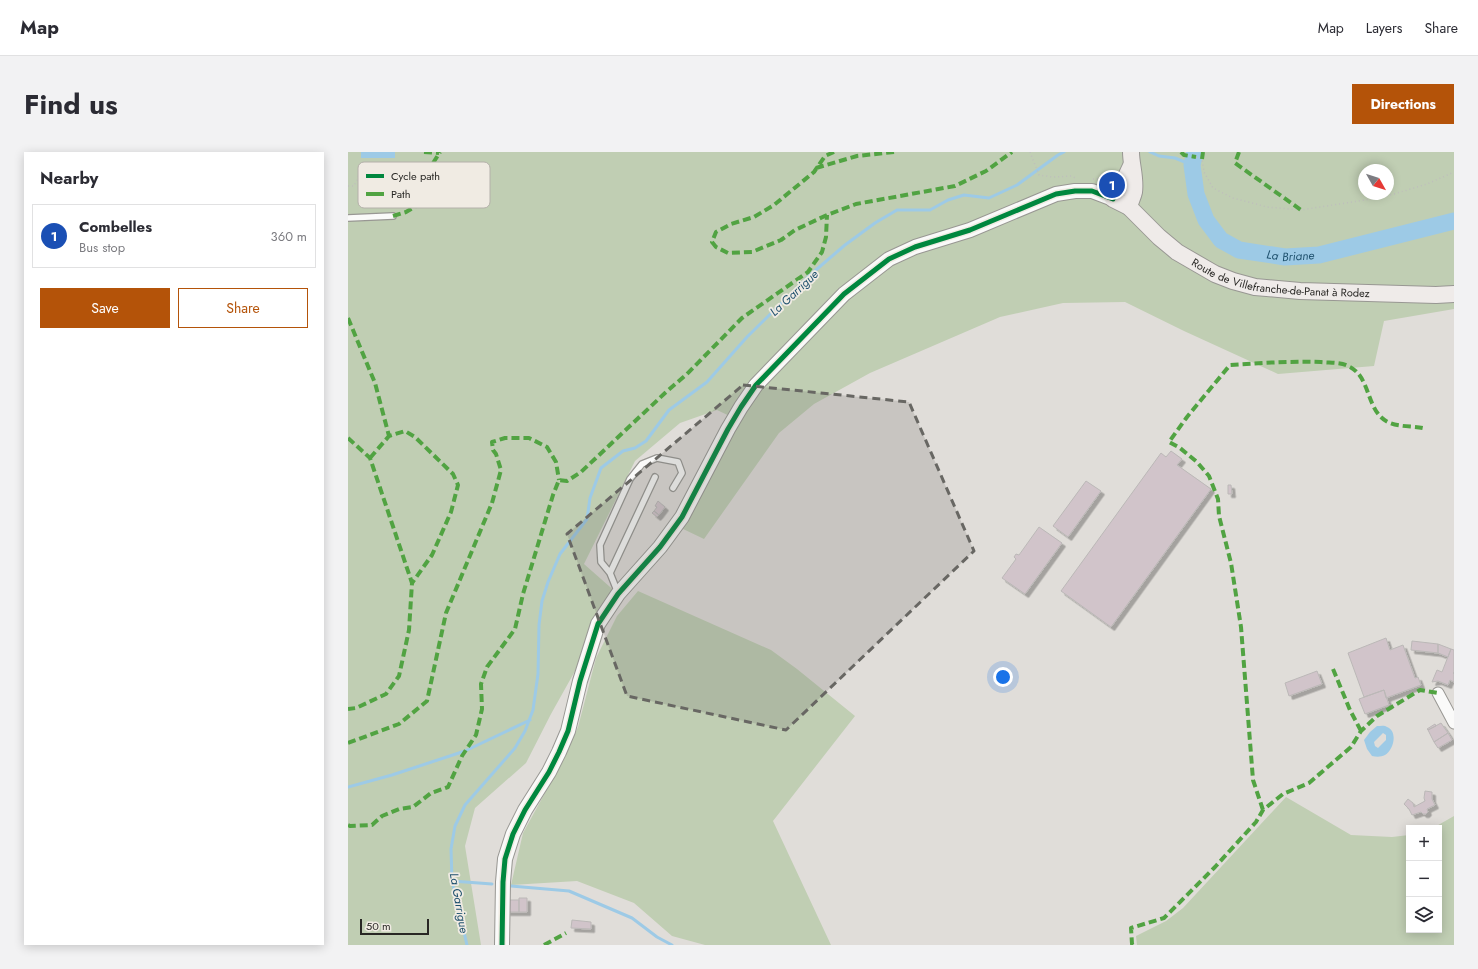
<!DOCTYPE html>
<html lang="en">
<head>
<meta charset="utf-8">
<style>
  :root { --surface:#fff; --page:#f2f2f3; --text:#2b2b33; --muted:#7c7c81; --line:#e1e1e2; --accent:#b45309 }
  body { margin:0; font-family:Jost,sans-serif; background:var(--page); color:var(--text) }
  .controls { position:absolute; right:12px; bottom:12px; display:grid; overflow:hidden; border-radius:0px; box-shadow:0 2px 10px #0003 }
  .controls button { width:36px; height:36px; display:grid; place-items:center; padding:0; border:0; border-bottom:1px solid var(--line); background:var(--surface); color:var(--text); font:20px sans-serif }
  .compass { position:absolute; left:1010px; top:12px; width:36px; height:36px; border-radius:50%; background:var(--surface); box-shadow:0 2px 10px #0003; rotate:129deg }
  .scale { position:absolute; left:12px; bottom:10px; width:69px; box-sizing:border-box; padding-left:4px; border:2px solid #282724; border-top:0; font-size:11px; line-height:14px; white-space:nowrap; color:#282724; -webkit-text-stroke:3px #f0ebe3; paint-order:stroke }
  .you { position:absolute; left:655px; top:525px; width:14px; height:14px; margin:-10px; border:3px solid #fff; border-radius:50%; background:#1a73e8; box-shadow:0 0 0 6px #1a73e833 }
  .badge { display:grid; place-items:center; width:26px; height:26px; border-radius:50%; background:var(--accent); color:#fff; font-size:13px; font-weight:700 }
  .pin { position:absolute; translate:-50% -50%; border:2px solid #fff; box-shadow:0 1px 4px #0006 }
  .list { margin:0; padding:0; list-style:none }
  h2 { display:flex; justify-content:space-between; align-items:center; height:52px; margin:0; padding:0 16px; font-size:17px }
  h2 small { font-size:13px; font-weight:400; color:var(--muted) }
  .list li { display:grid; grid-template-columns:26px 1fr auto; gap:12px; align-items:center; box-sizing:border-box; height:64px; margin:0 8px 8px; padding:0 8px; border:1px solid var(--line); border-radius:0px }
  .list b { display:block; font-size:15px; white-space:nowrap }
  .list p { margin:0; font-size:13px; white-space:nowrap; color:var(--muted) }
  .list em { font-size:13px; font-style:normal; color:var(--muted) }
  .actions { display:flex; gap:8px; padding:12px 16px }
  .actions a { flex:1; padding:9px 0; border:1px solid var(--accent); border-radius:0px; text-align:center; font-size:14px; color:var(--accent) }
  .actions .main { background:var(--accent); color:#fff }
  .icon { flex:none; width:22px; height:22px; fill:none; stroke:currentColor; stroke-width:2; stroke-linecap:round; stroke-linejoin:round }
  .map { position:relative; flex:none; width:1106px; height:793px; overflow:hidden; border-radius:0px }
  header { display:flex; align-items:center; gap:24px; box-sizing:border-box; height:56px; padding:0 20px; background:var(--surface); border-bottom:1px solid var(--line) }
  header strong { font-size:19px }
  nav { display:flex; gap:22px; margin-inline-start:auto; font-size:14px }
  .intro { display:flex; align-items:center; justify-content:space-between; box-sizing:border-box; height:96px; padding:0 24px }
  h1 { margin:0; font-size:28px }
  .button { padding:10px 18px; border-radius:0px; background:var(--accent); color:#fff; font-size:14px; font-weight:700 }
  main { display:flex; gap:24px; padding:0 24px }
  aside { flex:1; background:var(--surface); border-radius:0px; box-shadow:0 2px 10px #0003 }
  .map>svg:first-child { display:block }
</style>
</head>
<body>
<header>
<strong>Map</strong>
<nav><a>Map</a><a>Layers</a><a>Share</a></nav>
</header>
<div class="intro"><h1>Find us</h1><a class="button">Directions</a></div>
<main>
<aside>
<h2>Nearby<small></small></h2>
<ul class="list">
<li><span class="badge" style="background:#1a4fb4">1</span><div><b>Combelles</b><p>Bus stop</p></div><em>360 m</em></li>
</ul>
<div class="actions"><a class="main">Save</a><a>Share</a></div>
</aside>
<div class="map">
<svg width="1106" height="793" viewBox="0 0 1106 793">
  <defs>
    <filter id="shadow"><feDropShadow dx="3.5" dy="3.5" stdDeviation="0" flood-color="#0004"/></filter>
  </defs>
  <rect width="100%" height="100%" fill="#e0ddd9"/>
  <path fill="#c0ceb3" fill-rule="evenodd" d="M 0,0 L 1106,0 L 1106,157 L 1036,169 L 1026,214 L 930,222 L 836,179 L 777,150 L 715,151 L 652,165 L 522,221 L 466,252 L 431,281 L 356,387 L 333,376 L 390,268 L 369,258 L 332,271 L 287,309 L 236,412 L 270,442 L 203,562 L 178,611 L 127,656 L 117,694 L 133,793 L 0,793 ZM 1016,18 L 1040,18 L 1040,42 L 1016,42 Z
    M 290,439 L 423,498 L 449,517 L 507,564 L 425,669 L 483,793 L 357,793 L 324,784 L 286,751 L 229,729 L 163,733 L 175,681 L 209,619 L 230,575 L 248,506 L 269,464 Z
    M 938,645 L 1003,683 L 1044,685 L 1061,683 L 1061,778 L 1091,778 L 1091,676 L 1085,676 L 1106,664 L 1106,793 L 789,793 L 788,784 L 818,769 L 835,756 Z"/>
  <path fill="#9dcae6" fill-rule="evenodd" d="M 13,0 L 47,0 L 47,6 L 13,6 Z
    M 1029,574 C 1032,574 1037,573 1039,575 C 1050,579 1046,598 1037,603 C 1033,605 1029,605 1024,604 L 1019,597 L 1016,588 L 1022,580 ZM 1035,581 L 1038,583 L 1038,588 L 1030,596 L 1027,594 L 1026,590 Z"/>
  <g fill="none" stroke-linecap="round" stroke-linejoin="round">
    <path stroke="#9dcae6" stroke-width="3" d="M 802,0 L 811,4 L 827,6 L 844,13
      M 0,635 L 44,623 L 117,599 L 182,568
      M 104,729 L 144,732
      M 163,734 L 221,739 L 284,766 L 309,785 L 324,793
      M 119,793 L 104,729 L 103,697 L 107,674 L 117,653 L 167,596 L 177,579 L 185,558 L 190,522 L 191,473 L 194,449 L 200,430 L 212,402 L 239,367 L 242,346 L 253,316 L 275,299 L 287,296 L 298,289 L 321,258 L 359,230 L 399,185 L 462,123 L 497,93 L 527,71 L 549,58 L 582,58 L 600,48 L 616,43 L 641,46 L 669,33 L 710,3 L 716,0"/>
    <path stroke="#9dcae6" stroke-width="17" id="s1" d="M 847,0 L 844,13 L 848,42 L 858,68 L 873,88 L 891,98 L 937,105 L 971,103 L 1106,69"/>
  </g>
  <path fill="#d1c4ca" stroke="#bbb8b7" filter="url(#shadow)" d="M 823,299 L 834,307 L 829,313 L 863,337 L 763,475 L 713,439 L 813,301 L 818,305 Z
    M 738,329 L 753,339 L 720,385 L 705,374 Z
    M 880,333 L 883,333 L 884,342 L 880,342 Z
    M 310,349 L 317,355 L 311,363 L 306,359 L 309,355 L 307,354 Z
    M 306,359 L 311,363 L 309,365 L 304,361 Z
    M 691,375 L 714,391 L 677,442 L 654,426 L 668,407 L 666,405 L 668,402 L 671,403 Z
    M 1038,486 L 1042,498 L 1055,493 L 1067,526 L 1070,525 L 1073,533 L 1038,546 L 1036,538 L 1016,545 L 1000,501 Z
    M 1064,489 L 1090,492 L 1090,501 L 1063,498 Z
    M 1090,492 L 1103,497 L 1100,505 L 1090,501 Z
    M 1103,497 L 1106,498 L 1106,520 L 1105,521 L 1106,522 L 1106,530 L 1102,528 L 1100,533 L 1090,529 L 1084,530 L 1089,518 L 1094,520 Z
    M 969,519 L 974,532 L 941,544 L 937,531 Z
    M 1036,538 L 1041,553 L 1017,562 L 1011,547 Z
    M 1093,571 L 1100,581 L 1086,590 L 1080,578 Z
    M 1087,572 L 1088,574 L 1080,578 L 1079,577 Z
    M 1100,581 L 1104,588 L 1090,596 L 1086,590 Z
    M 1077,639 L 1084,640 L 1084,647 L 1087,653 L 1079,657 L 1080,660 L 1078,662 L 1075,662 L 1073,660 L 1064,663 L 1061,657 L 1056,652 L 1060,647 L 1065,651 L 1066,655 L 1077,649 L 1076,646 Z
    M 171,746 L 179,746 L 179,760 L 171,760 Z
    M 159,748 L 171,748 L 171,760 L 159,760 Z
    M 224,768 L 243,770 L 243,777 L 223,776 Z"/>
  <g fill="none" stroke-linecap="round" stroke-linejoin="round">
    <defs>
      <path id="service" d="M 0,66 L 45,64
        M 262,421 L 253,410 L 252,393 L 282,327 L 294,312 L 309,306 L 330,310 L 334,321 L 325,336
        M 270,441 L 262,421 L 307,325"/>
      <path id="minor" d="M 1090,541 L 1106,571"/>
      <path id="tertiary" d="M 154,793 L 155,730 L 157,707 L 165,682 L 177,658 L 201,620 L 211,600 L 220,579 L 232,529 L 250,472 L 270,442 L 312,395 L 334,365 L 380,277 L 393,255 L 408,233 L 496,142 L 541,107 L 567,95 L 622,78 L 708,42 L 727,39 L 744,39 L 765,47"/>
      <g id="secondary">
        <path id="s2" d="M 783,14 L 775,31 L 765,47 L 781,55 L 811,85 L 829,100 L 867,122 L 885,129 L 907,135 L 952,139 L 1088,143 L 1106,142"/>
        <path d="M 781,55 C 782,50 785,45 786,40 C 788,26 783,13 783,0"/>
      </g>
    </defs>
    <use href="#service" stroke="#989793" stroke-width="8"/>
    <use href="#minor" stroke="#989793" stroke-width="13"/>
    <use href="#tertiary" stroke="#989793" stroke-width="16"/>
    <use href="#secondary" stroke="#989793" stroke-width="18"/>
    <path stroke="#bebebc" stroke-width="1.5" stroke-dasharray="1 3" stroke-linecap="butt" d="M 682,0 L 691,23 L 704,25 L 724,24 L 729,27
      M 848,5 L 854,7 L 856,20 L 865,36 L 885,46 L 919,55 L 953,58 L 1036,45 L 1079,32 L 1106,20
      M 745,27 L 763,26
      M 0,34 L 6,34 L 9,28 L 12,16"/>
    <use href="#service" stroke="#fafaf9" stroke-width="5.5"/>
    <use href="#minor" stroke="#fafaf9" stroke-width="11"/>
    <use href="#tertiary" stroke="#fafaf9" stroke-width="14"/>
    <use href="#secondary" stroke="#efebe9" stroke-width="16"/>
    <path stroke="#51a342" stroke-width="4" stroke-dasharray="8 4" stroke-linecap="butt" d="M 76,0 L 91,1
      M 486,0 L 477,4 L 466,20 L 426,53 L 406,65 L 383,72 L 368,80 L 364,90 L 368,95 L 380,101 L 404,100 L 433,88 L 447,78 L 479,63 L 508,52 L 607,34 L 638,19 L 664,0
      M 833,0 L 836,3 L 848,5
      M 891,0 L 887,11 L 953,58
      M 854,7 L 855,0
      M 468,16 L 509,4 L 546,0
      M 45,64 L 58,60 L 68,54 L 73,47 L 82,16 L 92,0
      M 0,166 L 27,231 L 41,284
      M 0,286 L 22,306 L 64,431 L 61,478 L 51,524 L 38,542 L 8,556 L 0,557
      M 22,306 L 41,284 L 57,279 L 67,285 L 105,322 L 110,333 L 103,360 L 84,403 L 64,431
      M 985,517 L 1002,558 L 1013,579
      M 0,591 L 51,572 L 79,549 L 98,461 L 144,351 L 153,318 L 148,302 L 145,298 L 144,290 L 157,286 L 181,286 L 199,295 L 208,310 L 211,328
      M 915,658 L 905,628 L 893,475 L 883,411 L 871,364 L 870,347 L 861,324 L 849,310 L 832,296 L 821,290 L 839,265 L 882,213 C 912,211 942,209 973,210 C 982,211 992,210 1000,214 C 1024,224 1017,261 1042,271 C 1052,275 1065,274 1075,276
      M 0,673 L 2,674 L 24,673 L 34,664 L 51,657 L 65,655 L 83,641 L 100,635 L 114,604 L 128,583 L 134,557 L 133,532 L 139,515 L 167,477 L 175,442 L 205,343 L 211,328 L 219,329 L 233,320 L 317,241 L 339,222 L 394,166 L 460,120 L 474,100 L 478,85 L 479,63
      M 196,793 L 218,781
      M 785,793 L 784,792 L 783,776 L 816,766 L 867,715 L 908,670 L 915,658 L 935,642 L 961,631 L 1003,595 L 1013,579 L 1029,564 L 1072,538 L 1090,541"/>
    <defs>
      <path id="cycleway" d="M 154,793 L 155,730 L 157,707 L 165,682 L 177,658 L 201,620 L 211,600 L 220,579 L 232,529 L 250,472 L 270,442 L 312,395 L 334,365 L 380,277 L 393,255 L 408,233 L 496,142 L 541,107 L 567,95 L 622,78 L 708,42 L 727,39 L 744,39 L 765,47"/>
    </defs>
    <use href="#cycleway" stroke="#f0ebe3" stroke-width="8"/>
    <use href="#cycleway" stroke="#00873e" stroke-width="5"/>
  </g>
  <path fill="#686763" fill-opacity="0.2" stroke="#686763" stroke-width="3" stroke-dasharray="8 5" stroke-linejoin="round" d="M 395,233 L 561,250 L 626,399 L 438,578 L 279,544 L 219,382 Z"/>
  <g text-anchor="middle" stroke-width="3.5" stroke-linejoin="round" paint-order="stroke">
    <g font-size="11" fill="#282724" stroke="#f0ebe3">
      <text dy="4" stroke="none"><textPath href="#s2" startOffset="231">Route de Villefranche-de-Panat à Rodez</textPath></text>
    </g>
    <g font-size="12" font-style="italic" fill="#1f516e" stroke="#f0ebe3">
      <text dy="4" stroke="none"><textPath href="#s1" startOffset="168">La Briane</textPath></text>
      <text transform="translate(446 141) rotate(-43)" y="4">La Garrigue</text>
      <text transform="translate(111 751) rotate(80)" y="4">La Garrigue</text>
    </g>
  </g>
  <rect x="10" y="10" width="132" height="46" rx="6" fill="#f0ebe3" stroke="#b4b0aa" stroke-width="1"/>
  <rect x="18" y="22" width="18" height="4" fill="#00873e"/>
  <rect x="18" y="40" width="18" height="4" fill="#51a342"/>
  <g font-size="11" fill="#282724">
    <text x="43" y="28">Cycle path</text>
    <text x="43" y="46">Path</text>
  </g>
</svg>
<div class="controls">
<button>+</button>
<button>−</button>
<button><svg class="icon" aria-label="layers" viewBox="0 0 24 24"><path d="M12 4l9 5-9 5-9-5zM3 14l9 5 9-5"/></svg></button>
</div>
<svg class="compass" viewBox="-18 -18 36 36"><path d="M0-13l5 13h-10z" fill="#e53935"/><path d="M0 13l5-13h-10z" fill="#7c7c81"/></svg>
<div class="scale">50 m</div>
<div class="you"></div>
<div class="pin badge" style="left:764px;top:33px;background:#1a4fb4">1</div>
</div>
</main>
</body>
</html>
